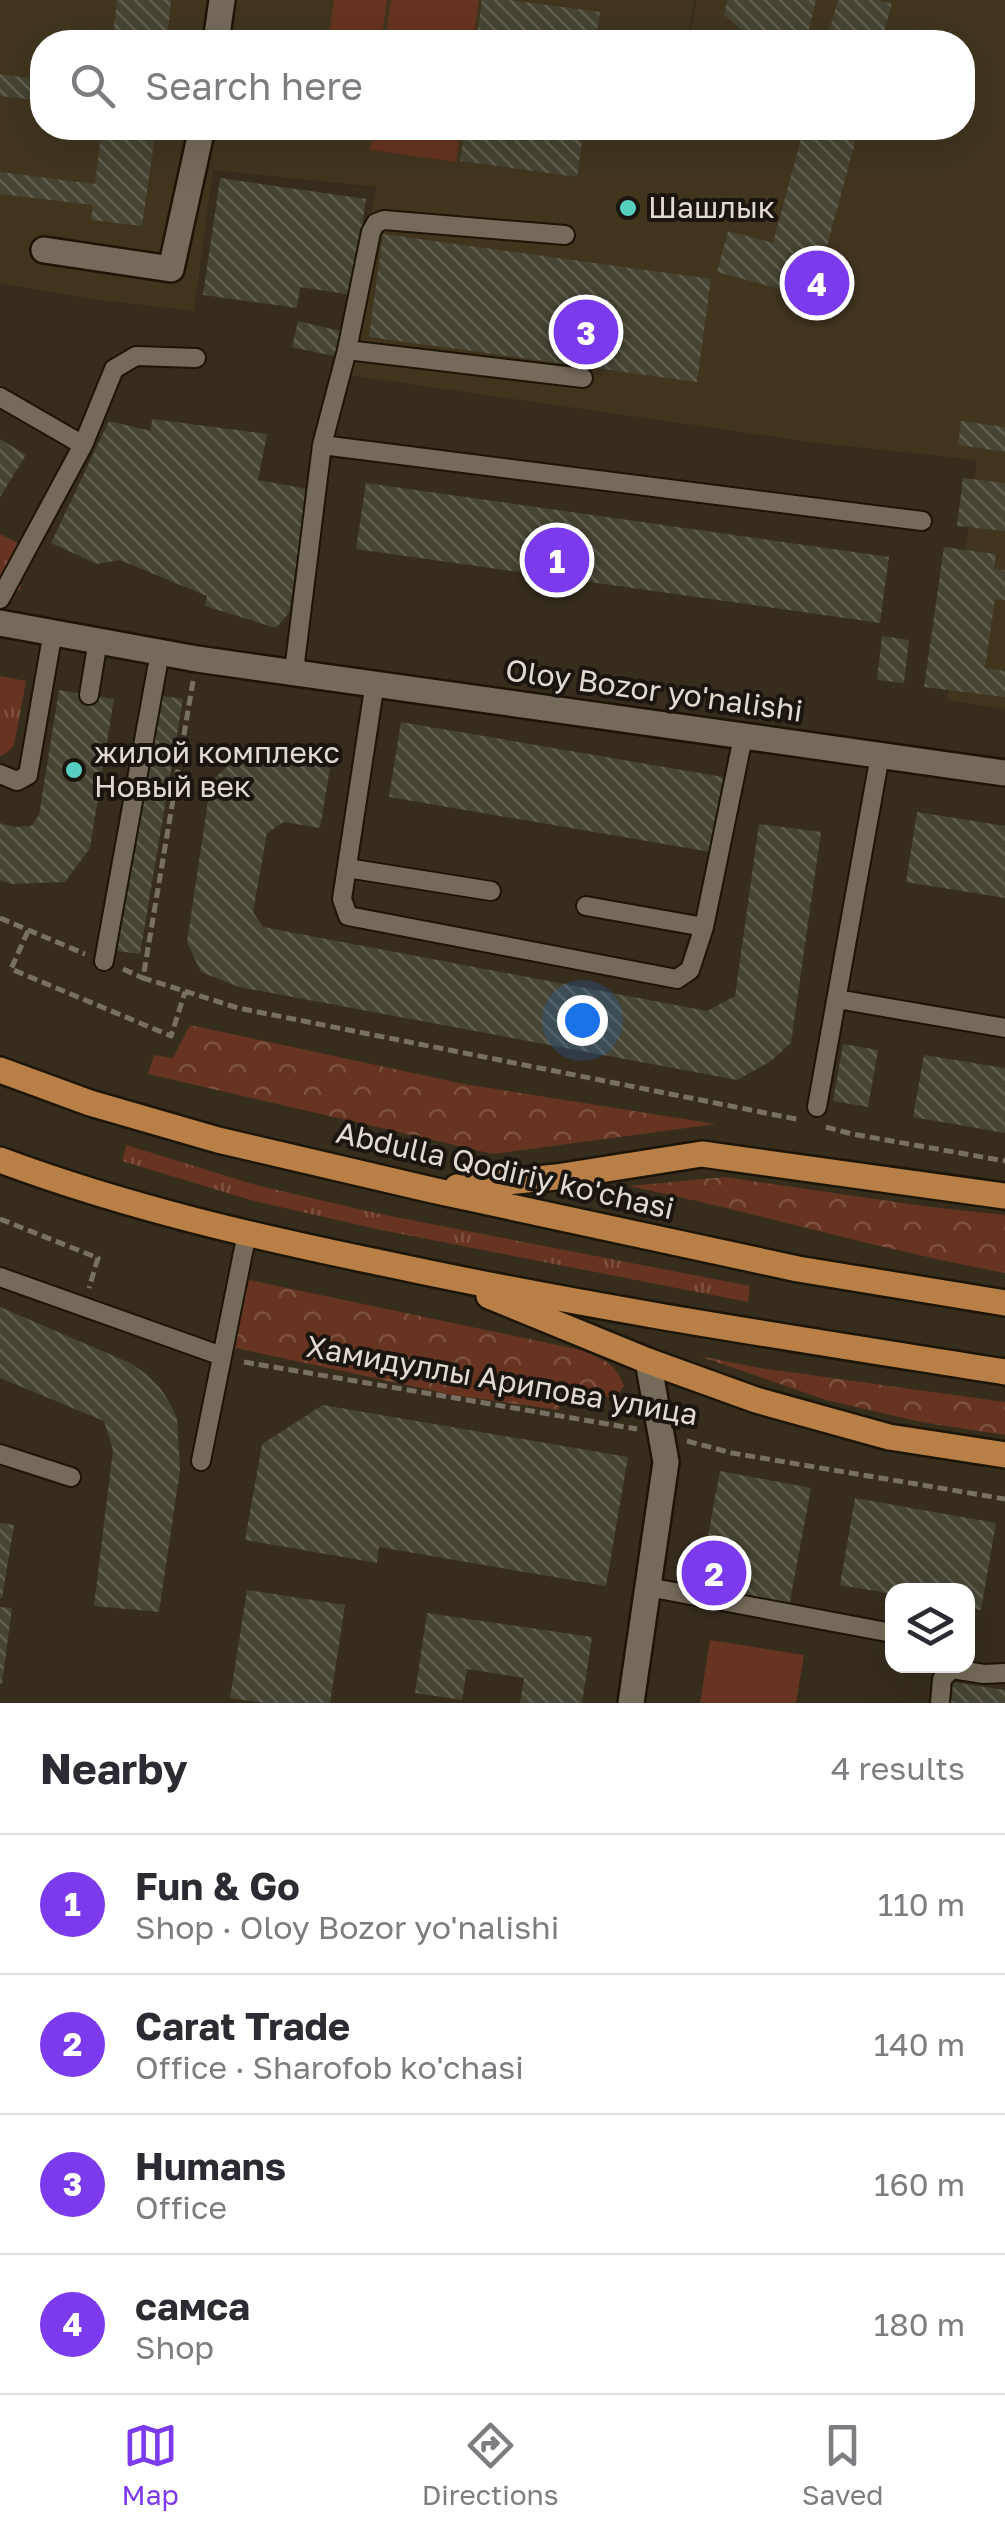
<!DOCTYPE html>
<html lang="en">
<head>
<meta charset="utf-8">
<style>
  :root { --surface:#fff; --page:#f2f2f3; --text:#2b2b33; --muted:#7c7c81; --line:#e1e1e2; --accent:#7c3aed }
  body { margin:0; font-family:"Golos Text",sans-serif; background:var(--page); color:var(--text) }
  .controls { position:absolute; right:30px; bottom:30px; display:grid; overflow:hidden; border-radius:20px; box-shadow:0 10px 40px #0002 }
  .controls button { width:90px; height:90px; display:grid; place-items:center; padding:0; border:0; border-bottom:2px solid var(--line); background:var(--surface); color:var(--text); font:50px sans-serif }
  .you { position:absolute; left:582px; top:1020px; width:35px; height:35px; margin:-25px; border:8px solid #fff; border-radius:50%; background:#1a73e8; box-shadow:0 0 0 15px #1a73e833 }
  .badge { display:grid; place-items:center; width:65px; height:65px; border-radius:50%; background:var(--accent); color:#fff; font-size:32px; font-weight:700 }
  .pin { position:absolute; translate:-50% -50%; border:5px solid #fff; box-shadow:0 2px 10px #0006 }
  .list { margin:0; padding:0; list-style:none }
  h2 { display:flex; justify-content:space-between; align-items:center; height:130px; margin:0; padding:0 40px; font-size:42px }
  h2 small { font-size:32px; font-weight:400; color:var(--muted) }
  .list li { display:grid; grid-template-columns:65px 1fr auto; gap:30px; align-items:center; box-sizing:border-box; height:140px; padding:0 40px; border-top:2px solid var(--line) }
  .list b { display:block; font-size:38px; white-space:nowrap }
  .list p { margin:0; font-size:32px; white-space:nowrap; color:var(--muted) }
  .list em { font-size:32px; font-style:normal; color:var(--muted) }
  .icon { flex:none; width:55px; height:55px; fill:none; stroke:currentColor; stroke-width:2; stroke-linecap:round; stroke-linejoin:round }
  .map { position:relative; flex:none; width:1005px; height:1703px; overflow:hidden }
  .search { position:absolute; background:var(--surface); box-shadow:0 10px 40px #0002; left:30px; right:30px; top:30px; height:110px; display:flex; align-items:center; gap:25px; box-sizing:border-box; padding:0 35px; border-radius:40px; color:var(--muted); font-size:38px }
  .sheet { height:690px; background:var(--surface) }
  nav { display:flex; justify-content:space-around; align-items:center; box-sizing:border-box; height:140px; border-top:2px solid var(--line); background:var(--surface); font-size:28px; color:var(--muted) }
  nav a { display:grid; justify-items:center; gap:5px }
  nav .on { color:var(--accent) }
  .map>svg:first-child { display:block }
</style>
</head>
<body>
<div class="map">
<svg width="1005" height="1703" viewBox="0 0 1005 1703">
  <defs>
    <pattern id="grass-tufts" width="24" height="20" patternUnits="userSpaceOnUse" patternTransform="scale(2.5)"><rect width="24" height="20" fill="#663420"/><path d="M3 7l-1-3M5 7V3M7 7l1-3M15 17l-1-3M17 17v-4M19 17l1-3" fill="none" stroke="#7c513f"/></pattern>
    <pattern id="forest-crowns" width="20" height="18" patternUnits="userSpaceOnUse" patternTransform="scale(2.5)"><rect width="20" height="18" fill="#663420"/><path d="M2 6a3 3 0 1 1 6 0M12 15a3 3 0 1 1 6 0" fill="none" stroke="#7c513f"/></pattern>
    <pattern id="building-back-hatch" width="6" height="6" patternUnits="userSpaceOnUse" patternTransform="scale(2.5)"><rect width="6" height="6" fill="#464432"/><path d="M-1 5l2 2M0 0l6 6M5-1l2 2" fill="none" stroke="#605e4f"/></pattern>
  </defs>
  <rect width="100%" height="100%" fill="#362d1d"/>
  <path fill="#41351e" d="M 0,0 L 695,0 L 686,42 L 42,42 L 42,128 L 962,128 L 962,42 L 688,42 L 697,0 L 1005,0 L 1005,709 L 947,700 L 977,460 L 810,442 L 348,375 L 367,239 L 376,187 L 213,170 L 194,311 L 84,298 L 0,283 Z"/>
  <path fill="url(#grass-tufts)" d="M 0,534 L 26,547 L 20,591 L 0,588 Z
    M 0,676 L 26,681 L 14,745 L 8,752 L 0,756 Z
    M 126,1145 L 256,1185 L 380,1214 L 750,1286 L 748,1302 L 381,1230 L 254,1201 L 122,1161 Z"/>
  <path fill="url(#forest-crowns)" d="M 190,1025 L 464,1084 L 716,1124 L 493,1154 L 148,1074 L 154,1055 L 173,1058 Z
    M 725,1177 L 930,1207 L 1005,1215 L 1005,1273 C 879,1250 755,1212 629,1186 Z
    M 245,1279 L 581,1350 C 604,1360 615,1362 624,1386 L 616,1398 L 561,1391 L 559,1410 L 453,1395 L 231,1347 Z
    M 699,1356 L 760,1368 L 1005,1402 L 1005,1435 L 921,1422 L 826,1400 Z"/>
  <path fill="#663420" d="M 334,0 L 387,0 L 381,42 L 328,42 Z
    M 391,0 L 479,0 L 473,42 L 385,42 Z
    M 373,128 L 461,128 L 456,162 L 370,150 Z
    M 710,1640 L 804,1655 L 796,1703 L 700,1703 Z"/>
  <path fill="url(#building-back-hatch)" d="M 117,0 L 171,0 L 167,42 L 112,42 Z
    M 482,0 L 510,0 L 600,12 L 595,42 L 476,42 Z
    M 727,0 L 816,0 L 806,42 L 756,42 L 724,15 Z
    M 838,0 L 878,0 L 892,4 L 881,42 L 826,42 Z
    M 0,74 L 42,80 L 42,101 L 0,96 Z
    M 102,128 L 156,128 L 142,226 L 91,220 L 93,205 L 0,194 L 0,172 L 95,184 Z
    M 465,128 L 584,128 L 577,177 L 460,161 Z
    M 804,128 L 859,128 L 813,298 L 717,272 L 728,231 L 773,243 Z
    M 220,178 L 366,199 L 352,295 L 300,287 L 297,308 L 203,295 Z
    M 383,234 L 711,279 L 697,382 L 369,337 Z
    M 298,321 L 344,332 L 338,357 L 292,347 Z
    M 152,419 L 267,434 L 258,480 L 308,489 L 289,613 L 276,628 L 205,606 L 207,596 L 120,560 L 97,564 L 51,543 L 109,421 L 151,431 Z
    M 961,421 L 1005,427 L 1005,452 L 958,445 Z
    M 0,439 L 26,455 L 0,497 Z
    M 963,478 L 1005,483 L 1005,531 L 957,526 Z
    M 366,483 L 889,557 L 880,623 L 356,549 Z
    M 944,547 L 996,554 L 994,569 L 1005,570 L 1005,600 L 995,599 L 985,668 L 1005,671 L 1005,697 L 924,687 Z
    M 882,636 L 909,640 L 904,683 L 877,680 Z
    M 59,690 L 114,699 L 90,848 L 65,882 L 12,884 L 0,880 L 0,823 L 14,827 L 31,826 L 39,815 Z
    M 161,696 L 183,699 L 140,954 L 117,951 Z
    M 401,722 L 723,777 L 711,852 L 389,797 Z
    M 237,758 L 276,758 L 330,768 L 320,828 L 284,822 L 267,833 L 253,912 L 263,927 L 707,1011 L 735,996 L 759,824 L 821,832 L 791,1043 L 771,1061 L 737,1080 L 239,987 L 201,972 L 187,942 L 211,781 Z
    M 917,812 L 1005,826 L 1005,898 L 906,882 Z
    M 843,1044 L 878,1050 L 868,1107 L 833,1101 Z
    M 924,1055 L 1005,1068 L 1005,1133 L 913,1117 Z
    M 0,1307 L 130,1363 L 146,1374 L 160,1388 L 170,1403 L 177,1419 L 180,1470 L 159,1612 L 94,1606 L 113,1450 L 104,1421 L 0,1378 Z
    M 323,1405 L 628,1457 L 606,1586 L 379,1547 L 377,1563 L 245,1540 L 262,1444 Z
    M 720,1471 L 811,1488 L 789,1607 L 698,1590 Z
    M 855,1498 L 996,1523 L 981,1610 L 968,1608 L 968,1590 L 892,1590 L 892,1594 L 840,1585 Z
    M 0,1523 L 14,1525 L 2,1598 L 0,1598 Z
    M 247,1590 L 345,1605 L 330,1703 L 264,1703 L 230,1698 Z
    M 0,1607 L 12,1608 L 2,1684 L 0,1684 Z
    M 427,1613 L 592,1637 L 582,1703 L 520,1703 L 524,1678 L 467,1669 L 462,1700 L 415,1693 Z
    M 953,1682 L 1005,1690 L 1005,1703 L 950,1703 Z"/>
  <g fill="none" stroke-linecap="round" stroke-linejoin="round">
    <defs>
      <path id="service" d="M 347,350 L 583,378
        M 0,397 L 83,445
        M 322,445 L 922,521
        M 0,599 L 83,445 L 114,369 L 136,356 L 196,358
        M 294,671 L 322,445 L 347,350 L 371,232 L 376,223 L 384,220 L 565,235
        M 375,682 L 342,899 L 348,916 L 677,979 L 690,970 L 704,927 L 743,737
        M 89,695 L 98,640
        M 0,774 L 17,781 L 28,775 L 53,631
        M 347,868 L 491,891
        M 586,906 L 704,927
        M 104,961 L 160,652
        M 837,999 L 1005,1028
        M 817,1107 L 880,755
        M 0,1277 L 222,1356
        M 0,1454 L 71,1477
        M 201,1461 L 247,1233
        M 648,1587 L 892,1633
        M 940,1703 L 942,1679 L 952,1669 L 984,1674 L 1005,1673"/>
      <path id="pedestrian" d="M 216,42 L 222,0
        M 44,250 L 171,269 L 202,128"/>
      <path id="minor" d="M 0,623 L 197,659 L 1005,773
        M 631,1703 L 666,1462 L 648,1361"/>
      <path id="primary" d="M 0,1070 L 90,1103 L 218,1140 L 432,1190 L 798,1269 L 1005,1303
        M 0,1160 C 126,1207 256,1237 387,1264 C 591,1308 798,1339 1005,1372
        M 457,1187 L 556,1177 L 702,1154 L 1005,1196
        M 489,1296 L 648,1361 L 756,1400 L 889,1437 L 1005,1455"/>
    </defs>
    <use href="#service" stroke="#1d1506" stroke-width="22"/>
    <use href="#pedestrian" stroke="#1d1506" stroke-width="30"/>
    <use href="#minor" stroke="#1d1506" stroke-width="30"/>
    <use href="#primary" stroke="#1d1506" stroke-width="30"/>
    <path stroke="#787163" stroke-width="5" stroke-dasharray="10 5" stroke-linecap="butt" d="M 193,681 L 143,978 L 238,1008 L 801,1120
      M 0,918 L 85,954
      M 28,931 L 11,969 L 171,1036 L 185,992
      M 123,969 L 143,978
      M 826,1127 L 852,1134 L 1005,1161
      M 0,1219 L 98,1258 L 89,1288
      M 244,1362 L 637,1429
      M 687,1441 L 732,1453 L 1005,1499"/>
    <use href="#service" stroke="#756b5a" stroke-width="18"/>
    <use href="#pedestrian" stroke="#756b5a" stroke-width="25"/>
    <use href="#minor" stroke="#756b5a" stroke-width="25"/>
    <use href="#primary" stroke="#b88046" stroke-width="25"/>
  </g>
  <g fill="#58cec0" stroke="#1a160f" stroke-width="4">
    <circle cx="628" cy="208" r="10"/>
    <circle cx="74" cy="770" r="10"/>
  </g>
  <g text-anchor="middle" stroke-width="8" stroke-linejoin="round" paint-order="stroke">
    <g font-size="30" fill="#e0dad0" stroke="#1a160f" text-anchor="start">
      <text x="648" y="218">Шашлык</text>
      <text x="94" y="763">жилой комплекс<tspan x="94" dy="34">Новый век</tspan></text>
    </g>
    <g font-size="30" fill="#e0dad0" stroke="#1a160f">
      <text transform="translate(654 691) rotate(8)" y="10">Oloy Bozor yo'nalishi</text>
      <text transform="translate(505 1171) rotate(13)" y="10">Abdulla Qodiriy ko'chasi</text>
      <text transform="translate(502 1381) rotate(10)" y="10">Хамидуллы Арипова улица</text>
    </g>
  </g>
</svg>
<div class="controls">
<button><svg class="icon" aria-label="layers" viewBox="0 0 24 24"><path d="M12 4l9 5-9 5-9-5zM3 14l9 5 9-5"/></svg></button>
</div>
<div class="you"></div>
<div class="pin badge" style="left:557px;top:560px">1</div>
<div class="pin badge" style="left:714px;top:1573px">2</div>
<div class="pin badge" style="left:586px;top:332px">3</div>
<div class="pin badge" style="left:817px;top:283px">4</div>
<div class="search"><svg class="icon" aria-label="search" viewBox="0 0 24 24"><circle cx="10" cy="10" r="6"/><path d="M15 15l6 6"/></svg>Search here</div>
</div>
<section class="sheet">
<h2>Nearby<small>4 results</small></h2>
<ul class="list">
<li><span class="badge">1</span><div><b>Fun &amp; Go</b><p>Shop · Oloy Bozor yo'nalishi</p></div><em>110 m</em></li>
<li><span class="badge">2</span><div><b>Carat Trade</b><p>Office · Sharofob ko'chasi</p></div><em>140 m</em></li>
<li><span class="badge">3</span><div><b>Humans</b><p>Office</p></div><em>160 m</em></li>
<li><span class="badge">4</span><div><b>самса</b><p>Shop</p></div><em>180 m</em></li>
</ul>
</section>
<nav>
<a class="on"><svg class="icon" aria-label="map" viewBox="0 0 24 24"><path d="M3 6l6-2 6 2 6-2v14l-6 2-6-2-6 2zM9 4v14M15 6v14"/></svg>Map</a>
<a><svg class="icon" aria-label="directions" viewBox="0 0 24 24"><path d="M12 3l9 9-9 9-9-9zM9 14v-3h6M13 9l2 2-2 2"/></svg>Directions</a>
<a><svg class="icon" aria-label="saved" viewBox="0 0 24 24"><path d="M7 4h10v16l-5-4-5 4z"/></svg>Saved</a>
</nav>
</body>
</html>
